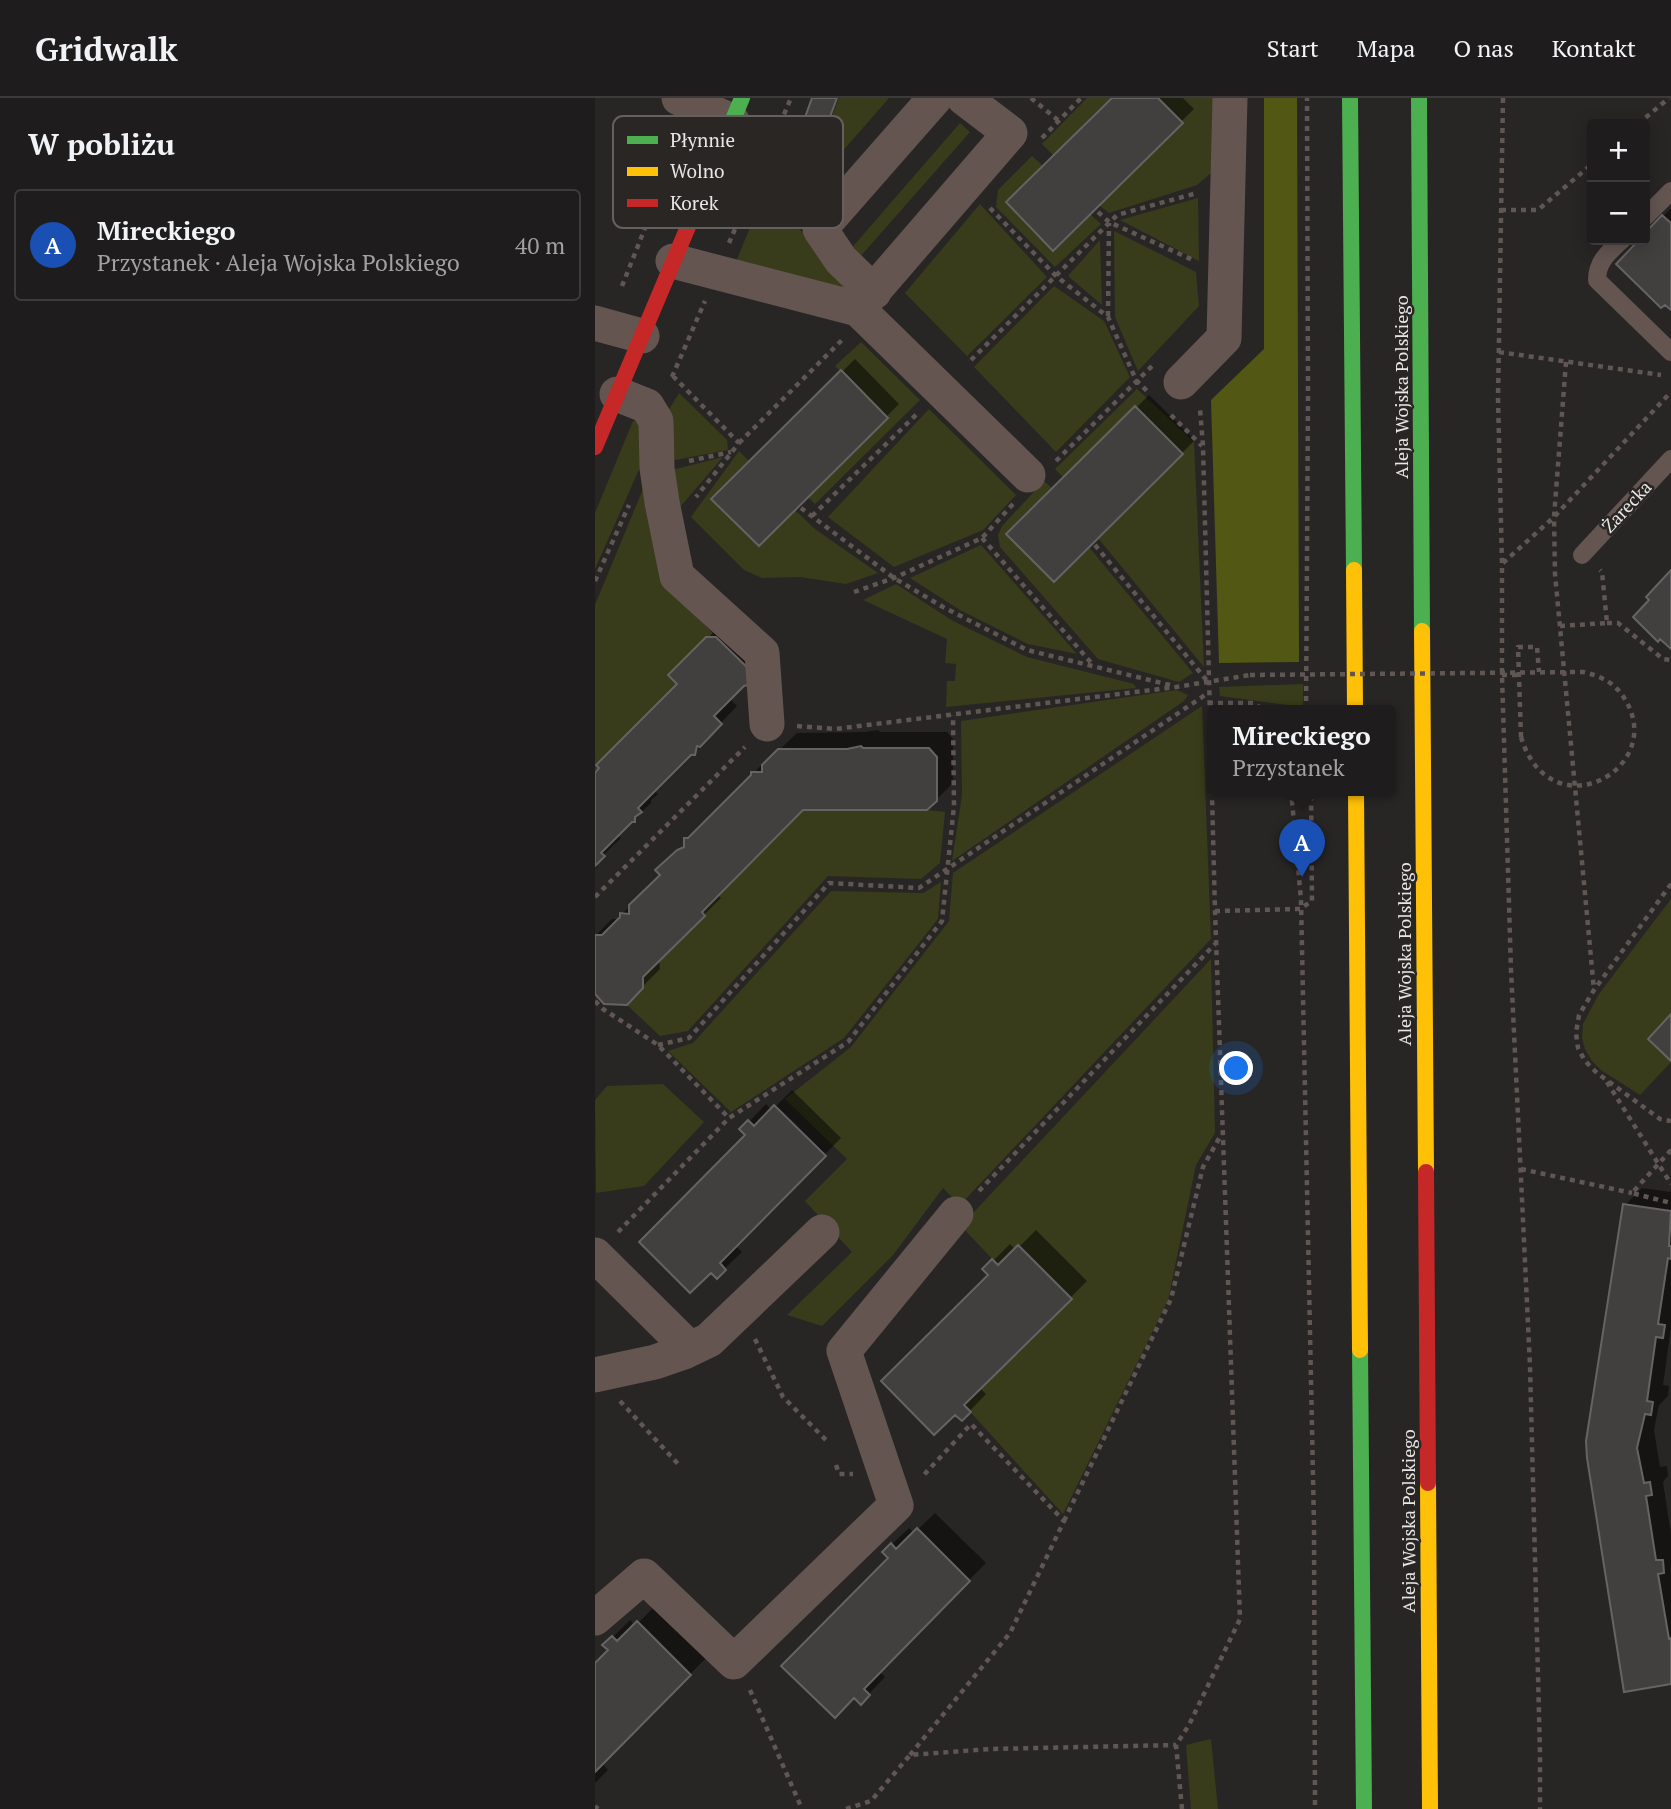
<!DOCTYPE html>
<html lang="pl">
<head>
<meta charset="utf-8">
<style>
  :root { --surface:#1e1c1c; --page:#262525; --text:#f1f3f6; --muted:#a1a1a3; --line:#3c3a3b; --accent:#a5a3a2 }
  body { margin:0; font-family:"PT Serif",serif; background:var(--page); color:var(--text) }
  .controls { position:absolute; right:21px; top:21px; display:grid; overflow:hidden; border-radius:7px; box-shadow:0 4px 18px #0003 }
  .controls button { width:63px; height:63px; display:grid; place-items:center; padding:0; border:0; border-bottom:2px solid var(--line); background:var(--surface); color:var(--text); font:35px sans-serif }
  .you { position:absolute; left:642px; top:971px; width:24px; height:24px; margin:-18px; border:5px solid #fff; border-radius:50%; background:#1a73e8; box-shadow:0 0 0 10px #1a73e833 }
  .badge { display:grid; place-items:center; width:46px; height:46px; border-radius:50%; background:var(--accent); color:#fff; font-size:23px; font-weight:700 }
  .pin { position:absolute; translate:-50% -58px; filter:drop-shadow(0 2px 4px #0008) }
  .pin::after { content:''; position:absolute; top:37px; width:24px; height:21px; background:inherit; clip-path:polygon(0 0,100% 0,50% 100%) }
  .popup { position:absolute; left:612px; top:607px; width:189px; height:91px; box-sizing:border-box; display:grid; place-content:center; border-radius:7px; background:var(--surface); filter:drop-shadow(0 2px 5px #0005); font-size:23px; white-space:nowrap; color:var(--muted) }
  .popup b { font-size:26px; color:var(--text) }
  .popup::after { content:''; position:absolute; left:50%; top:100%; margin-left:-14px; border:14px solid transparent; border-top-color:var(--surface) }
  .list { margin:0; padding:0; list-style:none }
  h2 { display:flex; justify-content:space-between; align-items:center; height:91px; margin:0; padding:0 28px; font-size:30px }
  h2 small { font-size:23px; font-weight:400; color:var(--muted) }
  .list li { display:grid; grid-template-columns:46px 1fr auto; gap:21px; align-items:center; box-sizing:border-box; height:112px; margin:0 14px 14px; padding:0 14px; border:2px solid var(--line); border-radius:7px }
  .list b { display:block; font-size:26px; white-space:nowrap }
  .list p { margin:0; font-size:23px; white-space:nowrap; color:var(--muted) }
  .list em { font-size:23px; font-style:normal; color:var(--muted) }
  .map { position:relative; flex:none; width:1076px; height:1711px; overflow:hidden }
  header { display:flex; align-items:center; gap:42px; box-sizing:border-box; height:98px; padding:0 35px; background:var(--surface); border-bottom:2px solid var(--line) }
  header strong { font-size:33px }
  nav { display:flex; gap:38px; margin-inline-start:auto; font-size:24px }
  main { display:flex }
  aside { flex:1; background:var(--surface) }
  .map>svg:first-child { display:block }
</style>
</head>
<body>
<header>
<strong>Gridwalk</strong>
<nav><a>Start</a><a>Mapa</a><a>O nas</a><a>Kontakt</a></nav>
</header>
<main>
<aside>
<h2>W pobliżu<small></small></h2>
<ul class="list">
<li><span class="badge" style="background:#1a4fb4">A</span><div><b>Mireckiego</b><p>Przystanek · Aleja Wojska Polskiego</p></div><em>40 m</em></li>
</ul>
</aside>
<div class="map">
<svg width="1076" height="1711" viewBox="0 0 1076 1711">
  <rect width="100%" height="100%" fill="#282625"/>
  <path fill="#383c1b" d="M 244,0 L 294,0 L 191,118 L 261,186 L 251,201 L 138,171 L 186,54 L 211,60 L 221,36 L 229,40 Z
    M 492,0 L 517,0 L 459,58 L 447,46 Z
    M 563,0 L 624,0 L 617,74 L 602,87 L 514,115 L 504,107 Z
    M 365,25 L 375,34 L 264,160 L 254,153 Z
    M 437,58 L 448,68 L 412,105 L 458,152 L 495,116 L 506,126 L 460,169 L 401,109 L 403,92 Z
    M 603,100 L 604,163 L 525,122 Z
    M 385,106 L 452,179 L 372,258 L 310,195 Z
    M 519,133 L 601,174 L 604,208 L 543,273 L 520,219 Z
    M 505,142 L 507,207 L 473,178 Z
    M 459,188 L 509,223 L 535,279 L 461,354 L 379,269 Z
    M 266,244 L 325,302 L 220,406 L 213,399 L 292,320 L 240,268 Z
    M 542,291 L 599,344 L 609,569 L 503,440 L 588,356 L 468,379 L 460,371 Z
    M 84,295 L 132,342 L 133,352 L 75,363 L 73,313 Z
    M 334,311 L 421,397 L 388,432 L 299,469 L 233,419 Z
    M 47,322 L 54,349 L 0,471 L 0,415 L 38,323 Z
    M 144,353 L 154,363 L 116,401 L 163,448 L 200,412 L 220,431 L 283,475 L 251,486 L 205,479 L 167,480 L 149,472 L 96,419 Z
    M 128,359 L 86,408 L 76,392 L 77,372 Z
    M 449,383 L 457,390 L 412,436 L 459,484 L 494,449 L 598,575 L 584,584 L 503,561 L 405,449 L 403,437 L 407,428 Z
    M 48,391 L 67,480 L 121,539 L 111,539 L 73,577 L 82,586 L 1,667 L 4,670 L 0,675 L 0,507 Z
    M 386,447 L 482,556 L 433,546 L 365,512 L 315,480 Z
    M 301,486 L 358,523 L 432,559 L 539,586 L 541,590 L 351,609 L 352,583 L 360,583 L 361,566 L 350,565 L 352,541 L 268,502 Z
    M 708,586 L 708,609 L 625,598 L 624,589 Z
    M 582,592 L 593,597 L 589,603 L 357,763 L 367,697 L 366,623 Z
    M 607,608 L 616,841 L 365,1107 L 348,1090 L 298,1157 L 227,1228 L 192,1217 L 257,1154 L 210,1103 L 252,1061 L 190,1001 L 256,949 L 354,823 L 358,775 Z
    M 208,712 L 332,712 L 350,714 L 345,765 L 326,781 L 233,778 L 93,933 L 65,938 L 32,907 L 48,890 L 48,879 L 110,818 L 107,814 Z
    M 346,784 L 343,821 L 249,940 L 136,1014 L 73,953 L 98,945 L 236,793 L 328,795 Z
    M 1076,801 L 1076,916 L 1053,941 L 1076,964 L 1045,997 L 1006,972 L 997,963 L 990,951 L 987,940 L 988,926 L 1004,896 Z
    M 616,861 L 620,1035 L 601,1067 L 573,1202 L 468,1416 L 369,1307 L 476,1201 L 424,1148 L 403,1167 L 366,1128 Z
    M 68,986 L 109,1024 L 49,1088 L 1,1095 L 0,1002 L 12,988 Z
    M 616,1641 L 623,1711 L 596,1711 L 591,1647 Z"/>
  <path fill="#525713" d="M 669,0 L 702,0 L 704,564 L 624,565 L 616,302 L 669,251 Z"/>
  <path fill="#0007" d="M 218,0 L 243,0 L 231,32 L 228,36 L 220,33 L 213,57 L 209,61 Z
    M 520,0 L 588,0 L 599,11 L 458,150 Z
    M 1076,110 L 1076,210 L 1023,166 L 1046,142 L 1050,142 L 1050,138 Z
    M 260,261 L 304,306 L 164,446 L 119,401 Z
    M 554,297 L 600,342 L 459,482 L 414,436 Z
    M 130,523 L 174,559 L 134,600 L 142,608 L 117,634 L 116,638 L 99,655 L 96,655 L 59,692 L 63,696 L 56,702 L 56,705 L 22,737 L 26,740 L 2,763 L 2,769 L 0,771 L 0,677 L 84,586 L 75,577 Z
    M 283,632 L 285,634 L 352,634 L 358,641 L 358,685 L 341,702 L 208,710 L 122,796 L 126,800 L 64,861 L 65,871 L 31,905 L 0,893 L 0,838 L 17,821 L 26,821 L 27,816 L 67,777 L 63,772 L 91,745 L 91,741 L 108,724 L 112,724 L 175,658 L 178,658 L 202,635 L 270,634 Z
    M 197,992 L 246,1040 L 140,1147 L 147,1154 L 122,1178 L 153,1037 L 147,1031 L 171,1006 L 177,1012 Z
    M 1047,1090 L 1076,1094 L 1076,1230 L 1068,1287 L 1074,1288 L 1073,1298 L 1064,1307 L 1059,1332 L 1065,1369 L 1072,1368 L 1073,1378 L 1068,1384 L 1076,1436 L 1076,1585 L 1031,1592 L 1030,1107 Z
    M 441,1132 L 492,1183 L 385,1290 L 391,1296 L 367,1321 L 360,1314 L 396,1177 L 390,1171 L 415,1146 L 421,1152 Z
    M 340,1415 L 391,1465 L 284,1573 L 290,1579 L 266,1604 L 295,1460 L 289,1454 L 314,1430 L 319,1435 Z
    M 60,1508 L 112,1559 L 7,1665 L 13,1672 L 0,1685 L 0,1568 L 15,1552 L 10,1547 L 35,1522 L 40,1528 Z"/>
  <path fill="#41403f" stroke="#656363" stroke-width="2" d="M 217,0 L 242,0 L 228,38 L 218,34 L 209,63 L 196,58 Z
    M 517,0 L 563,0 L 588,25 L 458,153 L 411,104 Z
    M 1067,117 L 1076,125 L 1076,212 L 1070,207 L 1066,210 L 1021,166 L 1044,142 L 1050,142 L 1050,135 Z
    M 246,272 L 293,320 L 164,448 L 116,401 Z
    M 540,308 L 588,356 L 459,484 L 411,436 Z
    M 1076,472 L 1076,551 L 1065,541 L 1063,544 L 1038,519 L 1054,502 L 1051,499 Z
    M 111,539 L 121,539 L 159,576 L 153,587 L 149,588 L 119,618 L 127,626 L 105,649 L 102,648 L 100,657 L 96,657 L 43,710 L 47,714 L 40,719 L 40,724 L 37,724 L 6,755 L 10,758 L 0,768 L 0,675 L 4,670 L 1,667 L 82,586 L 73,577 Z
    M 266,648 L 268,650 L 334,650 L 342,659 L 342,703 L 332,712 L 208,712 L 107,814 L 110,818 L 48,879 L 48,890 L 32,907 L 9,906 L 0,896 L 0,837 L 7,837 L 25,819 L 25,815 L 34,816 L 34,807 L 65,777 L 60,772 L 82,752 L 89,749 L 89,740 L 93,740 L 156,677 L 156,674 L 167,674 L 167,667 L 183,651 L 252,651 Z
    M 1076,916 L 1076,963 L 1053,941 Z
    M 179,1007 L 231,1058 L 125,1165 L 131,1172 L 122,1181 L 116,1175 L 95,1195 L 44,1144 L 150,1037 L 144,1031 L 153,1022 L 159,1028 Z
    M 1028,1106 L 1076,1113 L 1074,1148 L 1076,1148 L 1076,1161 L 1073,1160 L 1063,1226 L 1070,1227 L 1068,1240 L 1061,1239 L 1052,1303 L 1058,1304 L 1056,1317 L 1050,1316 L 1042,1350 L 1049,1385 L 1055,1384 L 1057,1397 L 1051,1398 L 1061,1462 L 1068,1462 L 1069,1475 L 1063,1476 L 1074,1541 L 1076,1540 L 1076,1586 L 1029,1594 L 992,1360 L 991,1343 Z
    M 423,1147 L 477,1201 L 369,1307 L 376,1314 L 367,1323 L 360,1317 L 339,1337 L 286,1283 L 393,1177 L 387,1171 L 397,1161 L 403,1167 Z
    M 322,1430 L 375,1483 L 269,1591 L 275,1597 L 266,1607 L 259,1600 L 240,1620 L 186,1568 L 293,1460 L 287,1454 L 296,1445 L 301,1451 Z
    M 42,1523 L 96,1577 L 0,1674 L 0,1565 L 13,1552 L 7,1547 L 17,1538 L 22,1543 Z"/>
  <g fill="none" stroke-linecap="round" stroke-linejoin="round">
    <path stroke="#605654" stroke-width="4.5" stroke-dasharray="5 5" stroke-linecap="butt" d="M 436,0 L 464,23
      M 908,0 L 903,301 L 907,465 L 907,577 L 916,872 L 935,1268 L 945,1655 L 945,1711
      M 1043,26 L 1074,0
      M 447,40 L 486,0
      M 395,110 L 461,178 L 513,219 L 541,282 L 555,296
      M 906,112 L 943,112 L 997,66
      M 503,114 L 514,124 L 598,162
      M 134,145 L 196,0
      M 27,188 L 87,37
      M 513,218 L 514,125
      M 904,254 L 1066,277
      M 376,262 L 522,117 L 602,95
      M 971,264 L 959,419 L 960,476 L 999,892
      M 78,278 L 144,345 L 101,399
      M 77,279 L 110,203
      M 576,317 L 607,348
      M 144,345 L 247,242
      M 94,363 L 136,354
      M 461,363 L 557,268
      M 206,410 L 299,480 L 348,509 L 432,552 L 575,587
      M 217,418 L 324,314
      M 387,440 L 499,568
      M 500,447 L 613,584
      M 908,465 L 959,419 L 1076,294
      M 0,483 L 34,407
      M 259,494 L 299,480 L 387,440 L 418,406
      M 1012,525 L 1023,525 L 1068,561 L 1076,562
      M 965,528 L 1012,525 L 1007,474 L 1005,472
      M 907,577 L 923,577
      M 613,605 L 660,605 L 668,613
      M 711,613 L 713,298 L 712,0
      M 202,628 L 240,631 L 581,589 L 655,577
      M 926,639 L 923,549 L 942,549 L 944,574
      M 700,693 L 697,703 L 706,802 L 719,1426 L 720,1711
      M 1076,786 L 999,892 L 984,917 L 981,935 L 983,950 L 990,963 L 1002,975 L 1065,1021 L 1076,1023
      M 0,799 L 150,649
      M 620,813 L 705,811 L 717,803 L 716,693
      M 0,903 L 8,911 L 63,947 L 134,1020
      M 63,947 L 94,940 L 234,785 L 324,790 L 613,595
      M 1012,984 L 1076,1086
      M 1076,1052 L 1037,1095 L 1076,1105
      M 926,1071 L 1037,1095
      M 384,1093 L 621,845
      M 23,1134 L 134,1020 L 253,944 L 347,823 L 359,708 L 358,617
      M 160,1241 L 188,1299 L 233,1344
      M 25,1303 L 84,1367
      M 241,1367 L 244,1376 L 258,1376
      M 469,1423 L 576,1201 L 608,1069 L 626,1037
      M 155,1592 L 207,1711
      M 315,1657 L 415,1535 L 469,1423 L 376,1326 L 327,1379
      M 0,1708 L 3,1711
      M 251,1711 L 276,1703 L 315,1657 L 395,1651 L 581,1647
      M 587,1711 L 581,1647 L 594,1627 L 645,1521 L 620,813 L 608,348 L 605,311"/>
    <path stroke="#645551" stroke-width="18" d="M 1050,119 L 1076,93
      M 1027,142 C 1014,154 1002,163 1002,182 L 1076,254
      M 987,457 L 1076,361"/>
    <path stroke="#645551" stroke-width="35" d="M 84,0 L 137,23
      M 369,0 L 415,35 L 263,211 L 433,377
      M 78,163 L 263,211
      M 279,194 L 246,162 L 225,131 L 340,0
      M 0,225 L 47,238
      M 586,284 L 629,240 L 635,0
      M 22,296 L 52,308 L 61,323 L 62,370 L 67,404 L 82,478 L 167,555 L 172,626
      M 0,1157 L 95,1251
      M 0,1277 L 60,1264 L 89,1254 L 114,1242 L 227,1134
      M 0,1520 L 49,1478 L 139,1564 L 301,1407 L 249,1253 L 361,1116"/>
    <path stroke="#4caf50" stroke-width="16" d="M 755,0 L 759,472
      M 824,0 L 827,533
      M 109,91 L 147,0
      M 765,1252 L 769,1711"/>
    <path stroke="#ffc107" stroke-width="16" d="M 759,472 L 760,613
      M 827,533 L 831,1074
      M 761,693 L 765,1252
      M 833,1385 L 835,1711"/>
    <path stroke="#c62828" stroke-width="16" d="M 0,349 L 109,91
      M 831,1074 L 833,1385"/>
    <path stroke="#605654" stroke-width="4.5" stroke-dasharray="5 5" stroke-linecap="butt" d="M 655,577 L 988,574 C 1006,578 1021,585 1031,603 C 1071,672 955,734 926,639"/>
  </g>
  <g text-anchor="middle" stroke-width="5" stroke-linejoin="round" paint-order="stroke">
    <g font-size="18" fill="#e9e7e6" stroke="#292624">
      <text transform="translate(807 289) rotate(-90)" y="6">Aleja Wojska Polskiego</text>
      <text transform="translate(1032 409) rotate(-47)" y="6">Żarecka</text>
      <text transform="translate(810 856) rotate(-90)" y="6">Aleja Wojska Polskiego</text>
      <text transform="translate(814 1423) rotate(-90)" y="6">Aleja Wojska Polskiego</text>
    </g>
  </g>
  <rect x="18" y="18" width="230" height="112" rx="10" fill="#292624" stroke="#63605e" stroke-width="2"/>
  <rect x="32" y="38" width="31" height="8" fill="#4caf50"/>
  <rect x="32" y="69" width="31" height="9" fill="#ffc107"/>
  <rect x="32" y="101" width="31" height="8" fill="#c62828"/>
  <g font-size="19" fill="#e9e7e6">
    <text x="75" y="49">Płynnie</text>
    <text x="75" y="80">Wolno</text>
    <text x="75" y="112">Korek</text>
  </g>
</svg>
<div class="controls">
<button>+</button>
<button>−</button>
</div>
<div class="you"></div>
<div class="pin badge" style="left:707px;top:779px;background:#1a4fb4">A</div>
<div class="popup"><b>Mireckiego</b>Przystanek</div>
</div>
</main>
</body>
</html>
